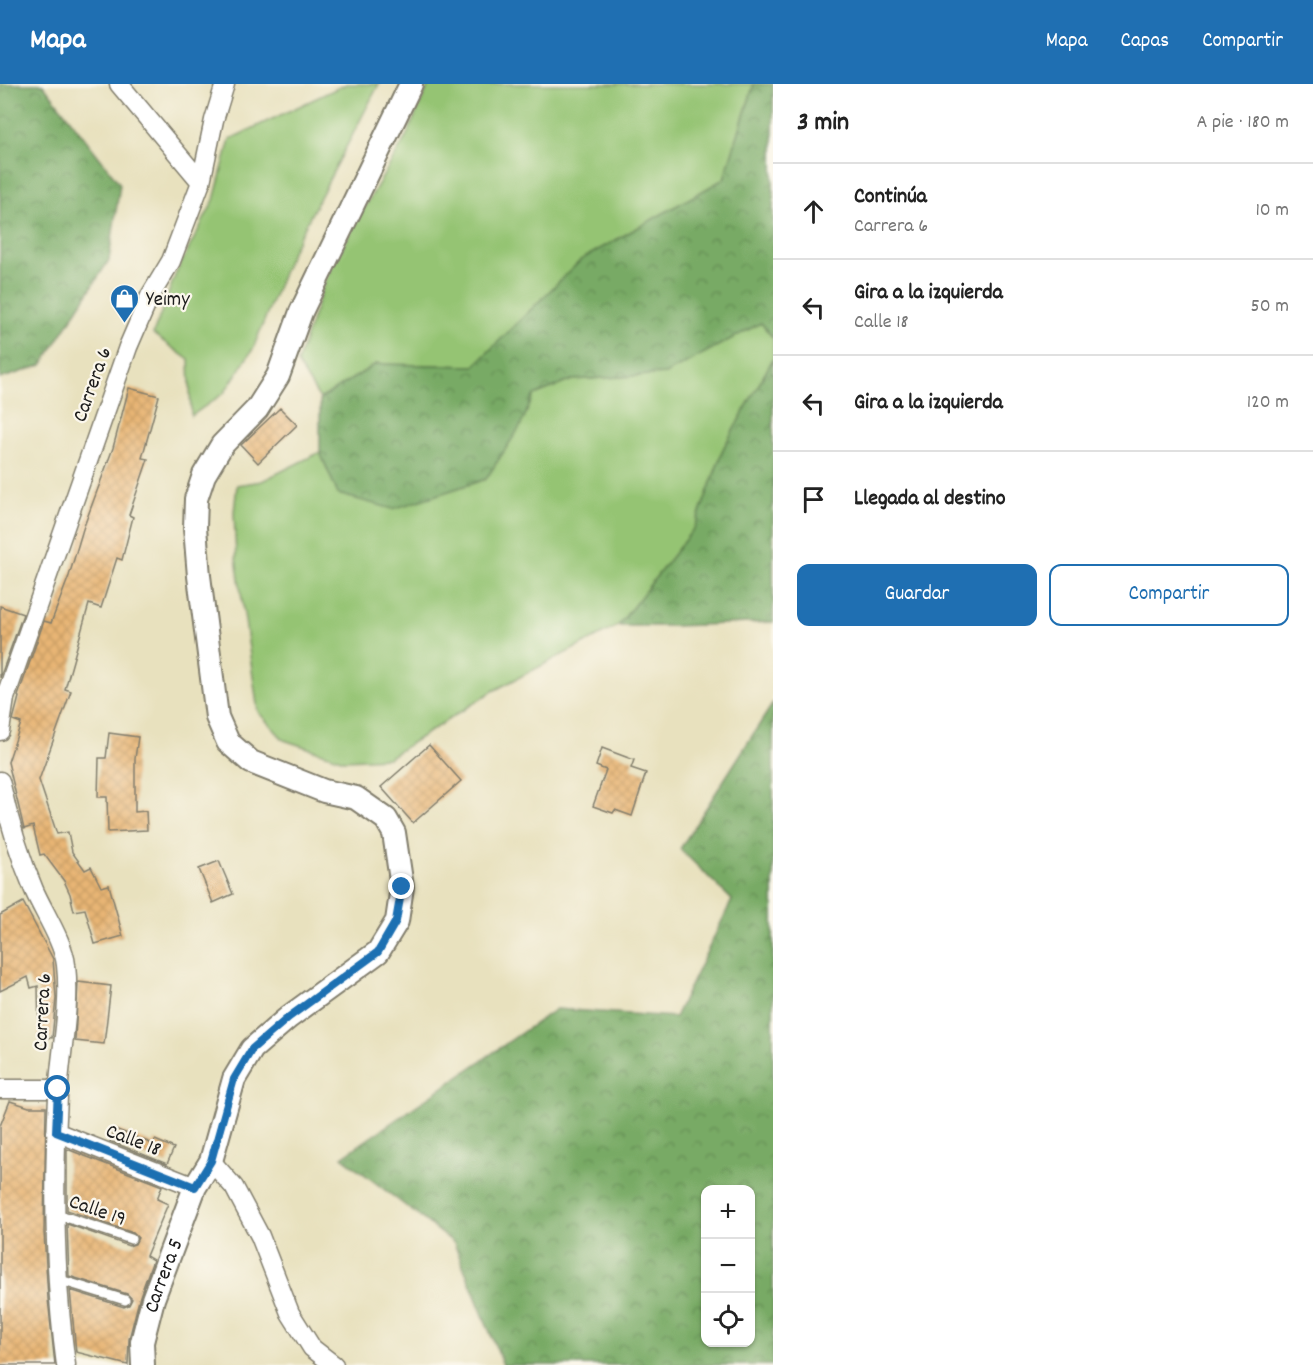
<!DOCTYPE html>
<html lang="es">
<head>
<meta charset="utf-8">
<style>
  :root { --surface:#fff; --page:#f2f2f2; --text:#222; --muted:#767676; --line:#e0e0e0; --accent:#1f6fb2 }
  body { margin:0; font-family:Dekko,sans-serif; background:var(--page); color:var(--text) }
  .controls { position:absolute; right:18px; bottom:18px; display:grid; overflow:hidden; border-radius:12px; box-shadow:0 2px 4px #0004 }
  .controls button { width:54px; height:54px; display:grid; place-items:center; padding:0; border:0; border-bottom:2px solid var(--line); background:var(--surface); color:var(--text); font:30px sans-serif }
  .stop { position:absolute; width:18px; height:18px; margin:-14px; border:4px solid #1f6fb2; border-radius:50%; background:#fff }
  .stop.end { background:#1f6fb2; border-color:#fff; box-shadow:0 2px 6px #0008 }
  .list { margin:0; padding:0; list-style:none }
  h2 { display:flex; justify-content:space-between; align-items:center; height:78px; margin:0; padding:0 24px; font-size:26px }
  h2 small { font-size:20px; font-weight:400; color:var(--muted) }
  .list li { display:grid; grid-template-columns:39px 1fr auto; gap:18px; align-items:center; box-sizing:border-box; height:96px; padding:0 24px; border-top:2px solid var(--line) }
  .list b { display:block; font-size:22px; white-space:nowrap }
  .list p { margin:0; font-size:20px; white-space:nowrap; color:var(--muted) }
  .list em { font-size:20px; font-style:normal; color:var(--muted) }
  .actions { display:flex; gap:12px; padding:18px 24px }
  .actions a { flex:1; padding:14px 0; border:2px solid var(--accent); border-radius:12px; text-align:center; font-size:21px; color:var(--accent) }
  .actions .main { background:var(--accent); color:#fff }
  .icon { flex:none; width:33px; height:33px; fill:none; stroke:currentColor; stroke-width:2; stroke-linecap:round; stroke-linejoin:round }
  .map { position:relative; flex:none; width:773px; height:1281px; overflow:hidden }
  header { display:flex; align-items:center; gap:36px; box-sizing:border-box; height:84px; padding:0 30px; background:var(--accent); color:#fff }
  header strong { font-size:28px }
  nav { display:flex; gap:33px; margin-inline-start:auto; font-size:21px }
  main { display:flex }
  aside { flex:1; background:var(--surface) }
  .map>svg:first-child { display:block }
</style>
</head>
<body>
<header>
<strong>Mapa</strong>
<nav><a>Mapa</a><a>Capas</a><a>Compartir</a></nav>
</header>
<main>
<div class="map">
<svg width="773" height="1281" viewBox="0 0 773 1281">
  <defs>
    <pattern id="forest-crowns" width="20" height="18" patternUnits="userSpaceOnUse" patternTransform="scale(1.5)"><rect width="20" height="18" fill="#78aa65"/><path d="M2 6a3 3 0 1 1 6 0M12 15a3 3 0 1 1 6 0" fill="none" stroke="#628a52"/></pattern>
    <pattern id="building-cross-hatch" width="8" height="8" patternUnits="userSpaceOnUse" patternTransform="scale(1.5)"><rect width="8" height="8" fill="#e8b574"/><path d="M0 0l8 8M0 8l8-8" fill="none" stroke="#c69b64"/></pattern>
  </defs>
  <rect width="100%" height="100%" fill="#fbf7ec"/>
  <filter id="ink" filterUnits="userSpaceOnUse"><feTurbulence type="fractalNoise" baseFrequency=".0167" numOctaves="2"/><feDisplacementMap in="SourceGraphic" scale="12" xChannelSelector="R" yChannelSelector="G"/><feConvolveMatrix kernelMatrix="1 2 1 2 8 2 1 2 1" color-interpolation-filters="sRGB"/></filter>
  <filter id="wash" filterUnits="userSpaceOnUse"><feTurbulence type="fractalNoise" baseFrequency=".008" numOctaves="4" result="noise"/><feDisplacementMap in="SourceGraphic" scale="24" xChannelSelector="R" yChannelSelector="G"/><feGaussianBlur stdDeviation="1.35" result="paint"/><feColorMatrix in="noise" values="0 0 0 0 0 0 0 0 0 0 0 0 0 0 0 0 0 1.4 0 .05"/><feComposite in="paint" operator="in"/></filter>
  <g filter="url(#wash)">
    <rect width="100%" height="100%" fill="#e8e1be"/>
    <path fill="#95c473" stroke="#587048" stroke-width="1.5" d="M 346,0 L 379,0 L 291,169 L 253,265 L 224,309 L 191,332 L 189,276 L 153,250 L 176,189 L 214,116 L 230,55 Z
      M 429,0 L 754,0 L 724,95 L 582,175 L 474,282 L 376,280 L 320,315 L 297,279 L 326,194 L 361,129 L 405,55 Z
      M 761,238 L 773,254 L 773,275 L 724,363 L 695,443 L 618,542 L 493,607 L 388,674 L 344,676 L 284,656 L 258,628 L 236,474 L 234,428 L 237,401 L 262,397 L 320,368 L 338,410 L 520,343 L 534,311 L 572,296 L 665,290 Z"/>
    <path fill="url(#forest-crowns)" stroke="#4a6340" stroke-width="1.5" fill-rule="evenodd" d="M 0,0 L 43,0 L 120,100 L 109,176 L 42,281 L 0,295 Z
      M 754,0 L 773,0 L 773,254 L 761,239 L 665,290 L 572,296 L 534,311 L 520,343 L 486,395 L 393,425 L 338,410 L 320,368 L 320,315 L 376,280 L 474,282 L 582,175 L 724,95 Z
      M 773,275 L 773,538 L 676,542 L 618,542 L 695,443 L 724,363 Z
      M 773,619 L 773,1281 L 503,1281 L 454,1159 L 342,1073 L 556,925 L 675,933 L 732,816 L 680,765 ZM 706,1106 L 750,1106 L 750,1258 L 706,1258 Z"/>
    <g id="blocks">
      <path fill="url(#building-cross-hatch)" d="M 129,304 L 159,312 L 142,374 L 148,375 L 129,431 L 133,433 L 122,476 L 117,474 L 101,524 L 89,520 L 65,605 L 71,607 L 39,696 L 57,750 L 68,748 L 72,768 L 85,786 L 91,783 L 101,803 L 109,801 L 123,852 L 95,860 L 85,825 L 74,827 L 70,810 L 64,797 L 44,770 L 40,771 L 33,742 L 24,745 L 8,678 L 21,639 L 13,636 L 19,613 L 18,612 L 44,537 L 51,539 L 69,492 L 83,445 L 113,364 Z
        M 280,324 L 297,341 L 258,379 L 241,361 Z
        M 0,522 L 23,530 L 0,594 Z
        M 109,649 L 138,653 L 135,675 L 135,728 L 146,727 L 147,746 L 108,748 L 107,713 L 98,713 L 99,674 L 106,674 Z
        M 429,661 L 461,697 L 413,739 L 381,703 Z
        M 602,664 L 634,676 L 631,684 L 646,689 L 632,732 L 615,726 L 613,729 L 593,722 L 606,686 L 596,682 Z
        M 219,777 L 233,810 L 213,819 L 199,785 Z
        M 23,818 L 53,875 L 56,914 L 52,954 L 39,952 L 38,902 L 31,904 L 28,893 L 0,907 L 0,831 Z
        M 78,898 L 111,902 L 104,960 L 75,957 Z
        M 10,1017 L 29,1023 L 46,1023 L 44,1148 L 48,1215 L 55,1281 L 0,1281 L 0,1042 Z
        M 115,1045 L 153,1060 L 155,1056 L 174,1064 L 167,1080 L 110,1057 Z
        M 67,1065 L 162,1102 L 157,1115 L 168,1120 L 146,1172 L 153,1176 L 140,1212 L 129,1255 L 128,1281 L 76,1268 L 70,1206 L 124,1223 L 129,1221 L 132,1215 L 127,1210 L 69,1192 L 67,1140 L 129,1162 L 135,1160 L 138,1154 L 133,1149 L 67,1126 Z"/>
    </g>
  </g>
  <g filter="url(#ink)">
    <use href="#blocks" fill-opacity="0" stroke="#827e6d" stroke-width="1.5"/>
    <g fill="none" stroke-linecap="round" stroke-linejoin="round">
      <defs>
        <path id="service" d="M 54,1129 L 131,1155
          M 57,1195 L 125,1216"/>
        <path id="minor" d="M 201,98 L 214,36 L 225,0
          M 0,647 L 5,614 L 128,263 L 150,212 L 171,177 L 201,98 L 119,0
          M 0,697 C 8,734 19,771 34,806 C 43,827 64,859 66,881 C 71,925 60,969 58,1013 C 53,1103 54,1192 66,1281
          M 0,1005 L 58,1005
          M 56,1048 L 195,1103
          M 211,1077 L 234,1103 L 260,1152 L 290,1229 L 312,1264 L 334,1281"/>
        <g id="tertiary">
          <path id="s1" d="M 143,1281 L 142,1258 L 153,1215 L 195,1103 L 211,1077 L 234,995 L 252,965 L 289,933 L 378,868 L 397,837 L 402,803 L 394,749 L 386,735 L 356,714 L 324,707 L 251,678 L 228,658 L 217,633 L 199,492 L 195,444 L 196,415 L 204,391 L 222,361 L 257,325 L 278,292 L 301,228 L 411,0"/>
        </g>
      </defs>
      <use href="#service" stroke="#827e6d" stroke-width="12"/>
      <use href="#minor" stroke="#827e6d" stroke-width="21"/>
      <use href="#tertiary" stroke="#827e6d" stroke-width="26"/>
      <use href="#service" stroke="#fff" stroke-width="9"/>
      <use href="#minor" stroke="#fff" stroke-width="18"/>
      <use href="#tertiary" stroke="#fff" stroke-width="22"/>
    </g>
  </g>
  <g fill="none" stroke-linecap="round" stroke-linejoin="round" filter="url(#ink)">
    <path stroke="#1f6fb2" stroke-width="8" d="M 58,1005 L 56,1048 L 195,1103 L 211,1077 L 234,995 L 252,965 L 289,933 L 378,868 L 396,837 L 402,803"/>
  </g>
  <defs>
    <symbol id="shop-pin" viewBox="-11 -11 22 30"><path d="M0 17L-7.5 6A9.5 9.5 0 1 1 7.5 6Z" fill="#1f6fb2" stroke="#fbf7ec"/><path d="M-5-2.5h2.3a2.7 3.5 0 0 1 5.4 0H5L5.5 6h-11ZM-1.5-2.5h3a1.5 2.3 0 0 0-3 0Z" fill="#fff"/></symbol>
  </defs>
  <g fill-rule="evenodd">
    <use href="#shop-pin" x="108" y="198" width="33" height="45"/>
  </g>
  <g text-anchor="middle" stroke-width="4.5" stroke-linejoin="round" paint-order="stroke">
    <g font-size="21" fill="#1c1c1c" stroke="#fbf7ec" text-anchor="start">
      <text x="146" y="221">Yeimy</text>
    </g>
    <g font-size="21" fill="#1c1c1c" stroke="#fbf7ec">
      <text transform="translate(91 300) rotate(-70)" y="7">Carrera 6</text>
      <text transform="translate(41 928) rotate(-87)" y="7">Carrera 6</text>
      <text transform="translate(134 1055) rotate(21)" y="7">Calle 18</text>
      <text transform="translate(98 1125) rotate(19)" y="7">Calle 19</text>
      <text dy="7" stroke="none"><textPath href="#s1" startOffset="93">Carrera 5</textPath></text>
    </g>
  </g>
</svg>
<div class="controls">
<button>+</button>
<button>−</button>
<button><svg class="icon" aria-label="locate" viewBox="0 0 24 24"><circle cx="12" cy="12" r="6"/><path d="M12 2v4M12 18v4M2 12h4M18 12h4"/></svg></button>
</div>
<div class="stop" style="left:58px;top:1005px"></div>
<div class="stop end" style="left:402px;top:803px"></div>
</div>
<aside>
<h2>3 min<small>A pie · 180 m</small></h2>
<ul class="list">
<li><svg class="icon" aria-label="ahead" viewBox="0 0 24 24"><path d="M12 20V5M6 11l6-6 6 6"/></svg><div><b>Continúa</b><p>Carrera 6</p></div><em>10 m</em></li>
<li><svg class="icon" aria-label="left" viewBox="0 0 24 24"><path d="M17 20v-9H6M10 6l-5 5 5 5"/></svg><div><b>Gira a la izquierda</b><p>Calle 18</p></div><em>50 m</em></li>
<li><svg class="icon" aria-label="left" viewBox="0 0 24 24"><path d="M17 20v-9H6M10 6l-5 5 5 5"/></svg><div><b>Gira a la izquierda</b></div><em>120 m</em></li>
<li><svg class="icon" aria-label="arrive" viewBox="0 0 24 24"><path d="M6 21V4h12l-3 4 3 4H6"/></svg><div><b>Llegada al destino</b></div></li>
</ul>
<div class="actions"><a class="main">Guardar</a><a>Compartir</a></div>
</aside>
</main>
</body>
</html>
